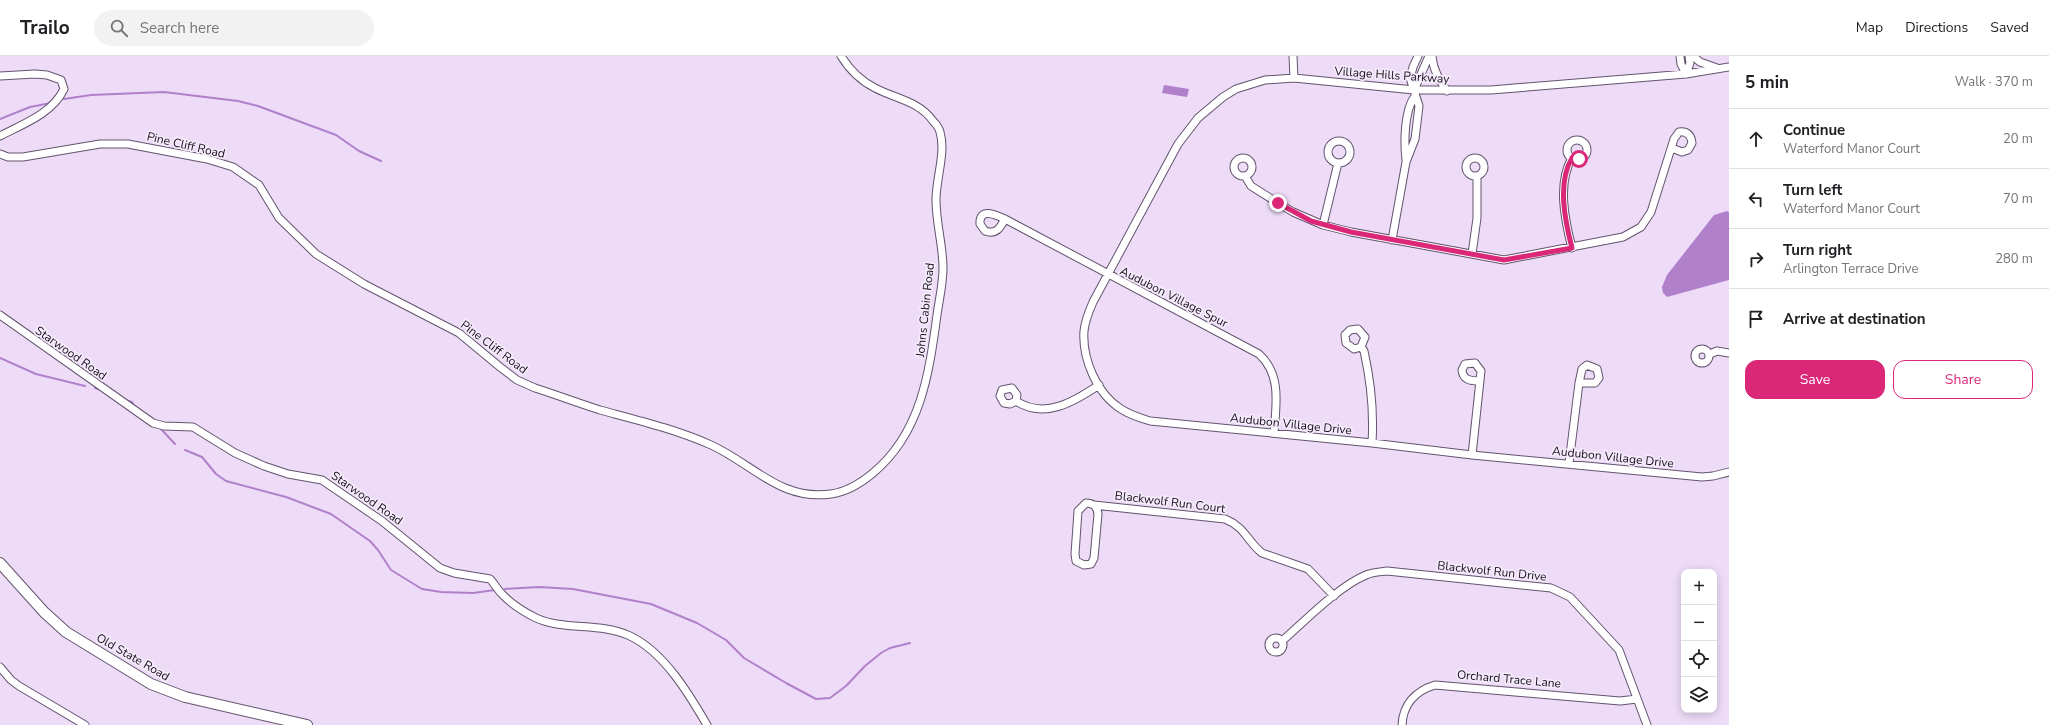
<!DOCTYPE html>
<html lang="en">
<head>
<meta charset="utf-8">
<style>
  :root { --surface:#fff; --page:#f2f2f2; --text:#202124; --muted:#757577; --line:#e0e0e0; --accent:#db2777 }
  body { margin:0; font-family:"Nunito Sans",sans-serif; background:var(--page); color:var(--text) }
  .controls { position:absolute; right:12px; bottom:12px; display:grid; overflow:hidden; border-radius:8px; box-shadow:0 2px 10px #0003 }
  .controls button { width:36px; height:36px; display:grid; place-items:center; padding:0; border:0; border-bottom:1px solid var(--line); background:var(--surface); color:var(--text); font:20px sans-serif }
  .stop { position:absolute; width:12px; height:12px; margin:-9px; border:3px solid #db2777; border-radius:50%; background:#fff }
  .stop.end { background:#db2777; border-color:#fff; box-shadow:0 1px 4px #0008 }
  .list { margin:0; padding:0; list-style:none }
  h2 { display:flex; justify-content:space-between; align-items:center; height:52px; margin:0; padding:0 16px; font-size:17px }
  h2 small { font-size:13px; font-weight:400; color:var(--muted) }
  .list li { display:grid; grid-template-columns:26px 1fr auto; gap:12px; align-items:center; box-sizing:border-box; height:60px; padding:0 16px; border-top:1px solid var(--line) }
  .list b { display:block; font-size:15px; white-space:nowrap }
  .list p { margin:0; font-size:13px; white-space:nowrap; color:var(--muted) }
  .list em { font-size:13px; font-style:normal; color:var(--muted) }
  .actions { display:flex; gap:8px; padding:12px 16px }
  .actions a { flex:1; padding:9px 0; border:1px solid var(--accent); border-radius:12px; text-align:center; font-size:14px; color:var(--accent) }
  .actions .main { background:var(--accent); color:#fff }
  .icon { flex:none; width:22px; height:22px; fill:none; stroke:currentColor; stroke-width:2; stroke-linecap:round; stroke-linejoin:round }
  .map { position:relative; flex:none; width:1729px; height:669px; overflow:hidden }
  header { display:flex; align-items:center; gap:24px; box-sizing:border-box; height:56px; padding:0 20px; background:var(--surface); border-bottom:1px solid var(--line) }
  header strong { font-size:19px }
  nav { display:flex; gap:22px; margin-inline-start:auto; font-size:14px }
  .search { width:280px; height:36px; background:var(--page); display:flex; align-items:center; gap:10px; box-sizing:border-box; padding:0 14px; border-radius:22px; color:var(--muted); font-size:15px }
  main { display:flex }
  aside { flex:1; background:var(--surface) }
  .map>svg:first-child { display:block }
</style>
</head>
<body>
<header>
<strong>Trailo</strong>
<div class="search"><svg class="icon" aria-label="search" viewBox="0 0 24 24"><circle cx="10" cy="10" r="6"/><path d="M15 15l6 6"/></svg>Search here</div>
<nav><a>Map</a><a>Directions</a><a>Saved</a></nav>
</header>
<main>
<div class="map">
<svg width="1729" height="669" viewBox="0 0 1729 669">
  <rect width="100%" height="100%" fill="#eddbf7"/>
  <path fill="#b180cb" d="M 1164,29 L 1189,33 L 1187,41 L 1162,37 Z
    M 1727,155 L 1729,156 L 1729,224 L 1667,241 L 1663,237 L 1662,231 L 1667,219 L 1714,159 Z"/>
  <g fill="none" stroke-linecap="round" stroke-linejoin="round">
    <path stroke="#b180cb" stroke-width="2" d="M 64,43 L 91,39 L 164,36 L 238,45 L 258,50 L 336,79 L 359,95 L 381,105
      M 0,63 L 30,51 L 51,47
      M 0,302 L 36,318 L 85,330
      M 95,332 L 101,334
      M 125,344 L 132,346 L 134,350
      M 161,373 L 175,388
      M 185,394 L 202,401 L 216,418 L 226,425 L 286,441 L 331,458 L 370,485 L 378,494 L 391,514 L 422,533 L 441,536 L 473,537 L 495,534
      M 505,533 L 539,531 L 573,533 L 651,548 L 697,567 L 726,584 L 744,602 L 786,627 L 816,643 L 830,642 L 846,630 L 865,610 L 881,597 L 890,592 L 910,587"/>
    <defs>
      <path id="street" d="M 1293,0 L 1294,22
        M 1432,0 C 1433,14 1439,23 1447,35
        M 1680,0 L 1681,8 L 1686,18
        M 1693,0 L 1700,6 L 1717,12
        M 1729,11 L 1686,18 L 1491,34 L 1414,34 L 1294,22 L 1265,24 L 1236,33 L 1223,41 L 1198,62 L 1178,88 L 1093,246 C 1089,255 1085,265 1084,275 C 1082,303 1097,338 1121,353 C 1130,359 1140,362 1150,365 L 1372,387 L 1472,399 L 1702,421 L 1713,420 L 1729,416
        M 1686,18 L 1690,7 L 1689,0
        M 0,20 L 35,18 L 47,19 L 61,24 L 64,33 C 52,58 23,68 0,80
        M 1414,34 L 1429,0
        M1567 94a10 10 0 1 1 20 0a10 10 0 1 1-20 0Z
        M1328 96a11 11 0 1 1 22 0a11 11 0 1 1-22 0Z
        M 0,98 L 8,101 L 23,101 L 100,88 L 128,88 L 207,103 L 233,111 L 259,129 L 279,162 L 316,198 L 364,228 L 459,277 L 500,311 L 517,324 L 535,332 C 557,339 578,347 600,354 C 637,364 675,373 711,389 C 753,408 780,445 831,438 C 846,436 861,427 873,417 C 921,377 929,318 937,259 C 939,244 943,228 943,212 C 943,190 936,167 936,144 C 936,122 946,97 940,76 C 939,72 936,68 933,65 C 919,45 896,43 875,32 C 861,25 849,13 841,0
        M1466 111a9 9 0 1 1 18 0a9 9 0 1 1-18 0Z
        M1234 111a9 9 0 1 1 18 0a9 9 0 1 1-18 0Z
        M 1406,104 C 1404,87 1404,54 1415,40
        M 1245,120 L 1251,130 L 1278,147 L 1293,156 L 1323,169 L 1351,176 L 1504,204 L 1623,181 L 1641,171 L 1651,156 L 1674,83 L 1679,76 C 1687,75 1691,79 1692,87 L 1688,94 L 1682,96 L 1672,92
        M 1005,163 C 1000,172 996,179 985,175 L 980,168 C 979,151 996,159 1005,163 L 1259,298 C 1282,319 1276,349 1274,377
        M 1323,169 L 1338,107
        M 1392,184 L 1406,106 L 1415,83 L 1419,50 L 1410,22 L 1413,11 L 1418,0
        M 1572,192 C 1565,165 1557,127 1572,102
        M 1472,198 L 1477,162 L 1477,120
        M 0,259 L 153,367 L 164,370 L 193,371 L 235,397 L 264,410 L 288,418 L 322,424 L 382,465 L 440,512 L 454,517 L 490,523 C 494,527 497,533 501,537 C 510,547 524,556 536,562 C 565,575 600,566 630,580 C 664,596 689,638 707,669
        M 1361,291 L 1354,293 L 1346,287 L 1345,279 L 1350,274 L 1358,273 L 1365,281 L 1361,291 L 1364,295 C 1371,326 1374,355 1372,387
        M1695 300a7 7 0 1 1 14 0a7 7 0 1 1-14 0Z
        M 1710,298 L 1717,295 L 1729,297
        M 1016,345 L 1010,348 L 1004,347 L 1000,340 L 1002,334 L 1012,332 L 1017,339 L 1016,345 C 1045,364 1075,345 1099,329
        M 1472,399 L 1481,315 L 1475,307 L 1465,308 L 1462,314 C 1463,324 1470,325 1480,325
        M 1569,407 L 1579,327 L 1582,313 L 1587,309 L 1597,313 L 1599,322 L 1595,327 L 1579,327
        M 1086,447 C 1094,447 1097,451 1098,458 L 1094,502 L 1091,508 L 1084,509 L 1076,505 L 1075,498 L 1078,455 Z
        M 1094,449 L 1225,463 C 1245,471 1247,485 1262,497 L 1308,513 L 1334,540
        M1269 589a7 7 0 1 1 14 0a7 7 0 1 1-14 0Z
        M 1282,585 C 1305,565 1339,530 1366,519 C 1373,516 1380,516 1387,515 L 1551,532 L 1570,541 L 1619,594 L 1647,669
        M 0,611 L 11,624 L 19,630 L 85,669
        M 1402,669 C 1403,649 1415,635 1435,629 L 1620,645 L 1637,643"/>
      <path id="secondary" d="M 0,507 L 44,556 L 66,576 L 151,628 L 185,641 L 307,669"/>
    </defs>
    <use href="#street" stroke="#63546c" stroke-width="9"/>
    <use href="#secondary" stroke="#63546c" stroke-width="12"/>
    <use href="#street" stroke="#fff" stroke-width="7"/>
    <use href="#secondary" stroke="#fff" stroke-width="10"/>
  </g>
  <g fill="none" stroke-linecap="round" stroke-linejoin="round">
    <path stroke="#db2777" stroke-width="5" d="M 1278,147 L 1311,165 L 1351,176 L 1504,204 L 1572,192 C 1565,165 1557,127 1572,102 L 1579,103"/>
  </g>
  <g text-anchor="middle" stroke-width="3.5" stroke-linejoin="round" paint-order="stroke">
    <g font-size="12" fill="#161019" stroke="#f6ebfc">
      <text transform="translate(1392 19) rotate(4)" y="4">Village Hills Parkway</text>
      <text transform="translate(186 89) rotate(13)" y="4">Pine Cliff Road</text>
      <text transform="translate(1174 241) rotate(27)" y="4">Audubon Village Spur</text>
      <text transform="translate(925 254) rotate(-84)" y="4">Johns Cabin Road</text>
      <text transform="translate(494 291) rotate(37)" y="4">Pine Cliff Road</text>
      <text transform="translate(71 297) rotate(35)" y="4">Starwood Road</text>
      <text transform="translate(1291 368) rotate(6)" y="4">Audubon Village Drive</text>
      <text transform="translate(1613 401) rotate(6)" y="4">Audubon Village Drive</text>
      <text transform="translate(367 442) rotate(35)" y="4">Starwood Road</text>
      <text transform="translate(1170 446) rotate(7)" y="4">Blackwolf Run Court</text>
      <text transform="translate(1492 515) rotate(6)" y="4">Blackwolf Run Drive</text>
      <text transform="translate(133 601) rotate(30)" y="4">Old State Road</text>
      <text transform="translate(1509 623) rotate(5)" y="4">Orchard Trace Lane</text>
    </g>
  </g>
</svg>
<div class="controls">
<button>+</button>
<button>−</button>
<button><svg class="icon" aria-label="locate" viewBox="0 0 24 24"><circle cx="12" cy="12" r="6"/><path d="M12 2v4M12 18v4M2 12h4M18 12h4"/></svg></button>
<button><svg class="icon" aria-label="layers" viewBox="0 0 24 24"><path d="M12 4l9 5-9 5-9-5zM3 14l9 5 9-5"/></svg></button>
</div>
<div class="stop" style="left:1579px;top:103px"></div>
<div class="stop end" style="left:1278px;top:147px"></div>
</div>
<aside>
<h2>5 min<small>Walk · 370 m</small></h2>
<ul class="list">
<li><svg class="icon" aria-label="ahead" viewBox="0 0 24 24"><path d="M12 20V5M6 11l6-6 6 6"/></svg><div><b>Continue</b><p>Waterford Manor Court</p></div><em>20 m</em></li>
<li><svg class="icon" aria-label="left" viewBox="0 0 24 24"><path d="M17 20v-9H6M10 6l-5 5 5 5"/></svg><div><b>Turn left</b><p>Waterford Manor Court</p></div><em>70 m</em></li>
<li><svg class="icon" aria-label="right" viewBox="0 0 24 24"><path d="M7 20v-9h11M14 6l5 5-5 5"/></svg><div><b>Turn right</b><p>Arlington Terrace Drive</p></div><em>280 m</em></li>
<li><svg class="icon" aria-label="arrive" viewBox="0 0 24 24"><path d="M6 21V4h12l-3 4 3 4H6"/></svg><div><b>Arrive at destination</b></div></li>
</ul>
<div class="actions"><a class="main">Save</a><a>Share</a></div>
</aside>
</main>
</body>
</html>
